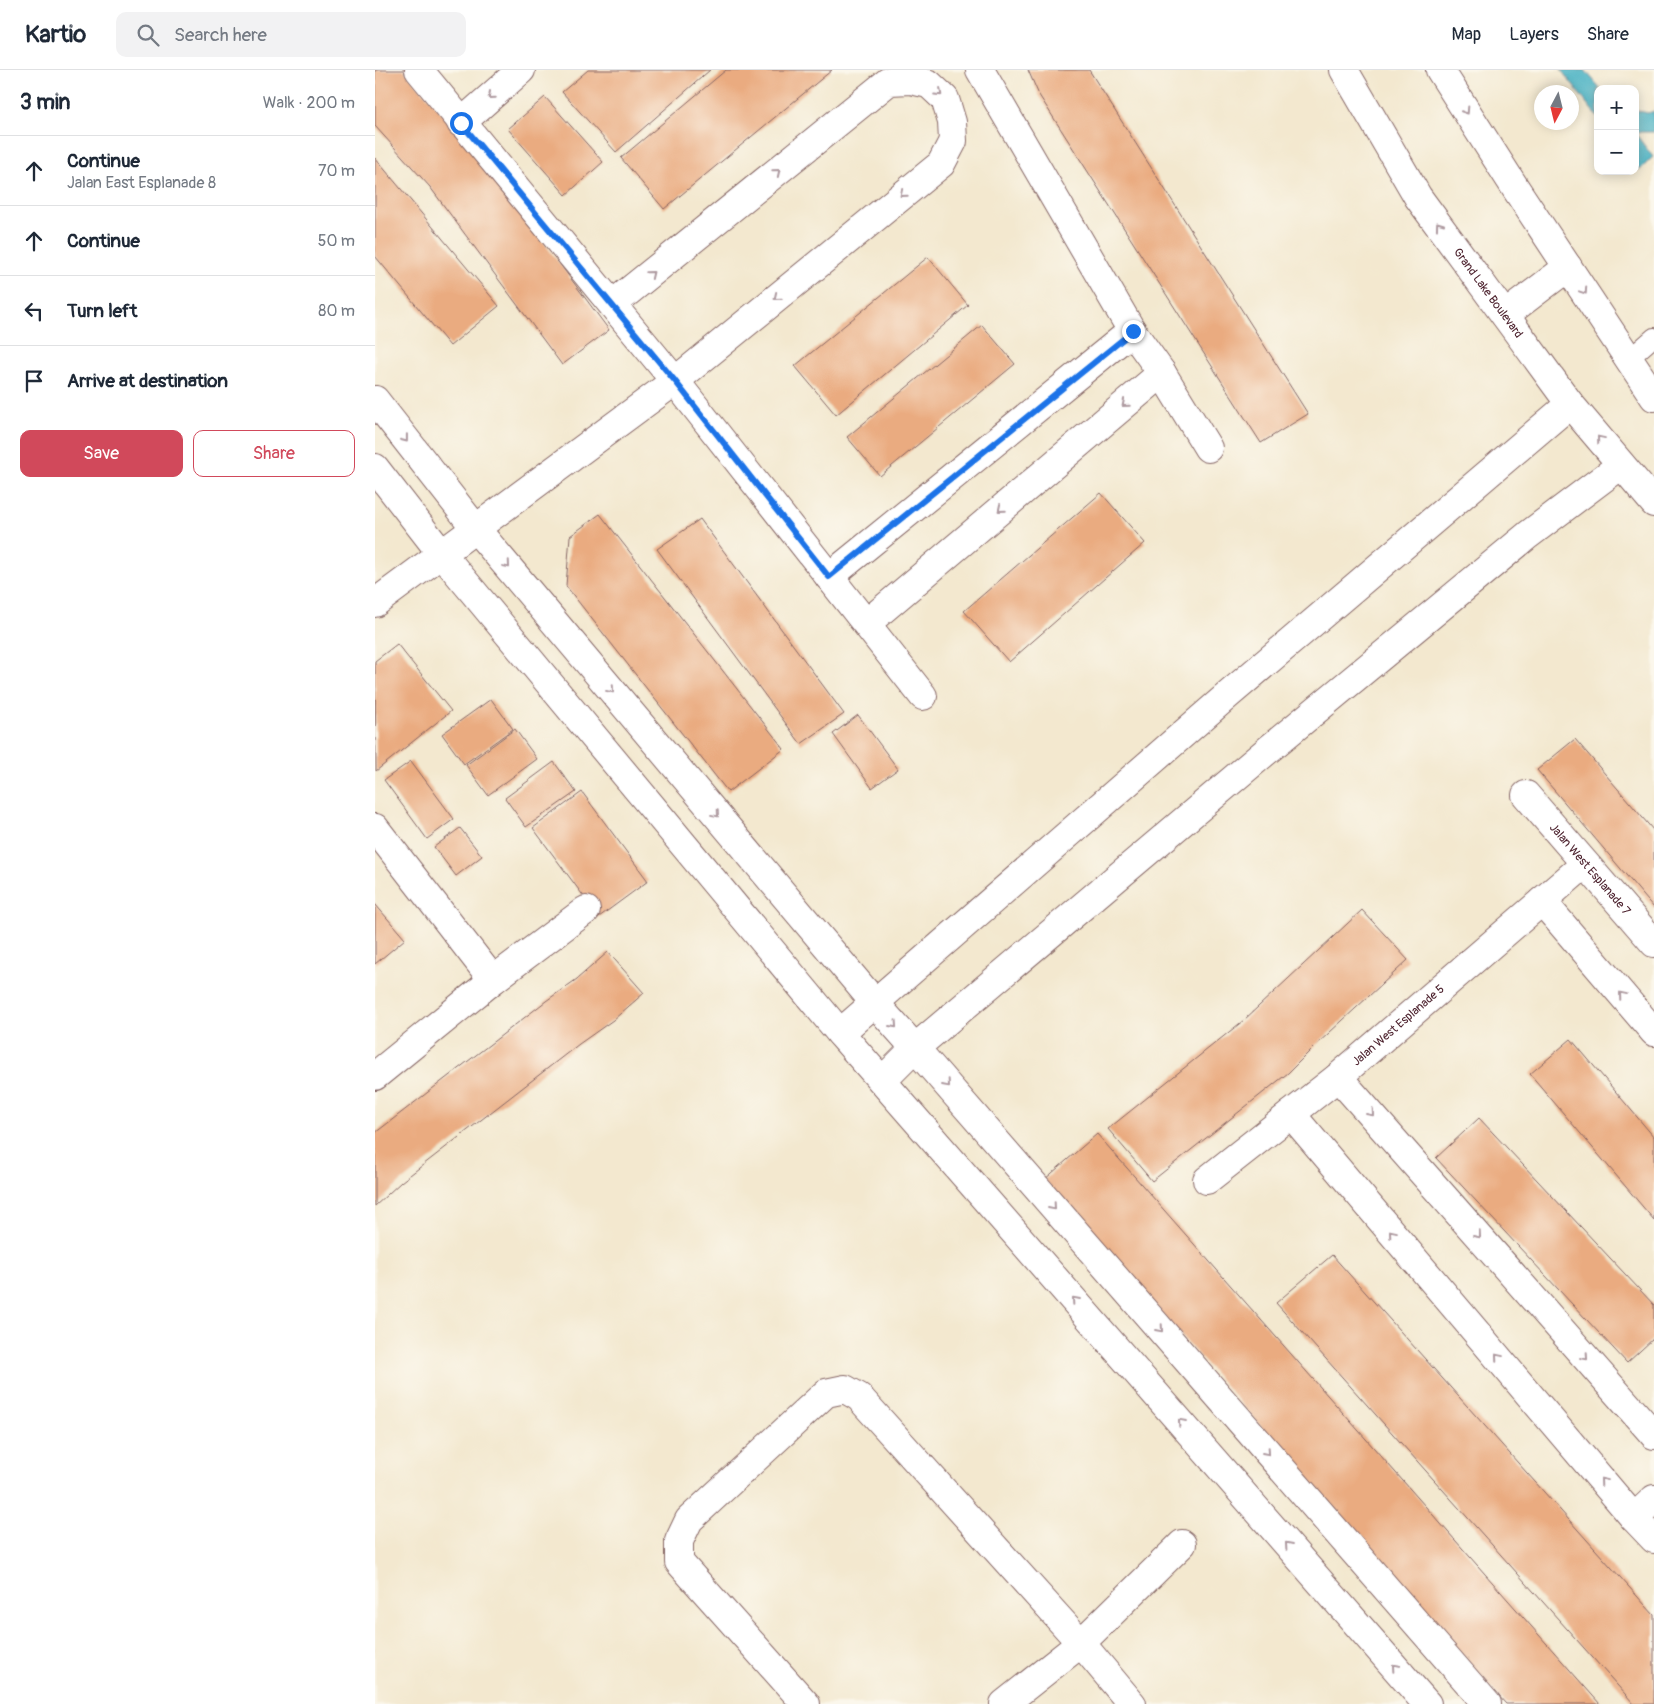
<!DOCTYPE html>
<html lang="en">
<head>
<meta charset="utf-8">
<style>
  :root { --surface:#fff; --page:#f2f2f3; --text:#1f2937; --muted:#747a83; --line:#e0e1e3; --accent:#d1495b }
  body { margin:0; font-family:Pangolin,sans-serif; background:var(--page); color:var(--text) }
  .controls { position:absolute; right:15px; top:15px; display:grid; overflow:hidden; border-radius:10px; box-shadow:0 2px 12px #0003 }
  .controls button { width:45px; height:45px; display:grid; place-items:center; padding:0; border:0; border-bottom:1px solid var(--line); background:var(--surface); color:var(--text); font:25px sans-serif }
  .compass { position:absolute; left:1159px; top:15px; width:45px; height:45px; border-radius:50%; background:var(--surface); box-shadow:0 2px 12px #0003; rotate:187deg }
  .stop { position:absolute; width:15px; height:15px; margin:-11px; border:4px solid #1a73e8; border-radius:50%; background:#fff }
  .stop.end { background:#1a73e8; border-color:#fff; box-shadow:0 1px 5px #0008 }
  .list { margin:0; padding:0; list-style:none }
  h2 { display:flex; justify-content:space-between; align-items:center; height:65px; margin:0; padding:0 20px; font-size:21px }
  h2 small { font-size:16px; font-weight:400; color:var(--muted) }
  .list li { display:grid; grid-template-columns:32px 1fr auto; gap:15px; align-items:center; box-sizing:border-box; height:70px; padding:0 20px; border-top:1px solid var(--line) }
  .list b { display:block; font-size:19px; white-space:nowrap }
  .list p { margin:0; font-size:16px; white-space:nowrap; color:var(--muted) }
  .list em { font-size:16px; font-style:normal; color:var(--muted) }
  .actions { display:flex; gap:10px; padding:15px 20px }
  .actions a { flex:1; padding:11px 0; border:1px solid var(--accent); border-radius:10px; text-align:center; font-size:18px; color:var(--accent) }
  .actions .main { background:var(--accent); color:#fff }
  .icon { flex:none; width:28px; height:28px; fill:none; stroke:currentColor; stroke-width:2; stroke-linecap:round; stroke-linejoin:round }
  .map { position:relative; flex:none; width:1279px; height:1634px; overflow:hidden }
  header { display:flex; align-items:center; gap:30px; box-sizing:border-box; height:70px; padding:0 25px; background:var(--surface); border-bottom:1px solid var(--line) }
  header strong { font-size:24px }
  nav { display:flex; gap:28px; margin-inline-start:auto; font-size:18px }
  .search { width:350px; height:45px; background:var(--page); display:flex; align-items:center; gap:12px; box-sizing:border-box; padding:0 18px; border-radius:10px; color:var(--muted); font-size:19px }
  main { display:flex }
  aside { flex:1; background:var(--surface) }
  .map>svg:first-child { display:block }
</style>
</head>
<body>
<header>
<strong>Kartio</strong>
<div class="search"><svg class="icon" aria-label="search" viewBox="0 0 24 24"><circle cx="10" cy="10" r="6"/><path d="M15 15l6 6"/></svg>Search here</div>
<nav><a>Map</a><a>Layers</a><a>Share</a></nav>
</header>
<main>
<aside>
<h2>3 min<small>Walk · 200 m</small></h2>
<ul class="list">
<li><svg class="icon" aria-label="ahead" viewBox="0 0 24 24"><path d="M12 20V5M6 11l6-6 6 6"/></svg><div><b>Continue</b><p>Jalan East Esplanade 8</p></div><em>70 m</em></li>
<li><svg class="icon" aria-label="ahead" viewBox="0 0 24 24"><path d="M12 20V5M6 11l6-6 6 6"/></svg><div><b>Continue</b></div><em>50 m</em></li>
<li><svg class="icon" aria-label="left" viewBox="0 0 24 24"><path d="M17 20v-9H6M10 6l-5 5 5 5"/></svg><div><b>Turn left</b></div><em>80 m</em></li>
<li><svg class="icon" aria-label="arrive" viewBox="0 0 24 24"><path d="M6 21V4h12l-3 4 3 4H6"/></svg><div><b>Arrive at destination</b></div></li>
</ul>
<div class="actions"><a class="main">Save</a><a>Share</a></div>
</aside>
<div class="map">
<svg width="1279" height="1634" viewBox="0 0 1279 1634">
  <rect width="100%" height="100%" fill="#fbf7ec"/>
  <filter id="ink" filterUnits="userSpaceOnUse"><feTurbulence type="fractalNoise" baseFrequency=".02" numOctaves="2"/><feDisplacementMap in="SourceGraphic" scale="10" xChannelSelector="R" yChannelSelector="G"/><feConvolveMatrix kernelMatrix="1 2 1 2 8 2 1 2 1" color-interpolation-filters="sRGB"/></filter>
  <filter id="wash" filterUnits="userSpaceOnUse"><feTurbulence type="fractalNoise" baseFrequency=".0096" numOctaves="4" result="noise"/><feDisplacementMap in="SourceGraphic" scale="20" xChannelSelector="R" yChannelSelector="G"/><feGaussianBlur stdDeviation="1.12" result="paint"/><feColorMatrix in="noise" values="0 0 0 0 0 0 0 0 0 0 0 0 0 0 0 0 0 1.4 0 .05"/><feComposite in="paint" operator="in"/></filter>
  <g filter="url(#wash)">
    <rect width="100%" height="100%" fill="#f3e8cf"/>
    <path fill="#44b0c2" stroke="#476876" d="M 1186,0 L 1210,0 L 1226,19 L 1223,19 L 1223,48 Z
      M 1260,40 L 1273,43 L 1279,41 L 1279,62 L 1260,62 Z
      M 1260,63 L 1278,87 L 1265,100 L 1260,94 Z"/>
    <g id="blocks">
      <path fill="#eaab80" d="M 0,0 L 29,0 L 102,83 L 234,260 L 187,295 L 55,117 L 0,56 Z
        M 213,0 L 335,0 L 241,82 L 187,22 Z
        M 351,0 L 457,0 L 289,139 L 246,88 Z
        M 653,0 L 714,0 L 933,344 L 886,373 L 664,25 Z
        M 170,27 L 228,92 L 191,125 L 133,59 Z
        M 0,88 L 124,236 L 75,276 L 0,186 Z
        M 553,187 L 593,235 L 461,345 L 420,296 Z
        M 607,255 L 640,294 L 505,406 L 472,367 Z
        M 726,423 L 770,473 L 634,592 L 589,541 Z
        M 225,444 L 409,679 L 353,722 L 191,516 L 195,466 Z
        M 325,449 L 469,644 L 426,674 L 282,479 Z
        M 22,574 L 76,641 L 1,701 L 0,591 Z
        M 116,629 L 138,659 L 89,694 L 67,664 Z
        M 483,645 L 523,699 L 497,718 L 458,664 Z
        M 140,659 L 162,689 L 113,725 L 91,695 Z
        M 1200,669 L 1279,761 L 1279,838 L 1162,700 Z
        M 36,691 L 79,749 L 52,769 L 9,710 Z
        M 179,692 L 201,722 L 151,757 L 130,728 Z
        M 207,722 L 273,811 L 224,847 L 158,758 Z
        M 85,758 L 107,786 L 81,806 L 59,777 Z
        M 0,834 L 30,869 L 0,894 Z
        M 987,840 L 1033,890 L 941,975 L 913,1003 L 777,1111 L 733,1059 L 869,950 Z
        M 233,882 L 269,923 L 238,950 L 204,974 L 26,1112 L 0,1136 L 0,1063 L 171,931 L 202,909 Z
        M 1196,969 L 1279,1067 L 1279,1150 L 1155,1004 Z
        M 1104,1048 L 1279,1235 L 1279,1268 L 1252,1293 L 1061,1088 Z
        M 722,1064 L 1110,1504 L 1225,1634 L 1131,1634 L 1111,1612 L 669,1110 Z
        M 957,1185 L 1279,1545 L 1279,1634 L 1259,1634 L 901,1233 Z"/>
    </g>
  </g>
  <g filter="url(#ink)">
    <use href="#blocks" fill-opacity="0" stroke="#856564" stroke-width="1"/>
    <g fill="none" stroke-linecap="round" stroke-linejoin="round">
      <defs>
        <path id="service" d="M 1254,289 L 1279,267"/>
        <g id="minor">
          <path d="M 44,0 L 300,311 L 548,626"/>
          <path d="M 605,0 L 757,261 L 787,303 L 833,378"/>
          <path d="M 86,53 L 146,0"/>
          <path d="M 454,507 L 757,261"/>
          <path d="M 0,533 L 300,311 L 566,94 L 578,71 L 577,52 L 570,29 L 554,14 L 536,10 L 514,11 L 238,234"/>
          <path d="M 492,553 L 787,303"/>
          <path id="s1" d="M 1151,725 L 1279,873"/>
          <path d="M 0,758 L 118,910"/>
          <path d="M 1167,831 L 1279,962"/>
          <path d="M 499,932 L 540,978"/>
          <path d="M 465,963 L 853,625 L 1195,334"/>
          <path d="M 0,1006 L 118,910 L 211,840"/>
          <path d="M 963,1007 L 1279,1365"/>
          <path d="M 508,1010 L 540,978 L 894,679 L 1153,465 L 1246,395"/>
          <path d="M 916,1044 L 1259,1448 L 1279,1469"/>
          <path id="s2" d="M 832,1110 L 963,1007 L 1210,794"/>
          <path d="M 1259,1448 L 1279,1429"/>
          <path d="M 431,1634 L 304,1492 L 304,1471 L 314,1450 L 451,1323 L 470,1319 L 484,1327 L 706,1573 L 757,1634"/>
          <path d="M 629,1634 L 706,1573 L 807,1474"/>
        </g>
        <g id="tertiary">
          <path id="s3" d="M 969,0 L 1043,127 L 1195,334 L 1279,433"/>
          <path d="M 1065,0 L 1141,119 L 1279,327"/>
          <path d="M 1130,245 L 1193,197"/>
          <path d="M 0,330 L 101,459 L 499,932"/>
          <path d="M 0,398 L 66,483 L 465,963 L 1052,1634"/>
          <path d="M 540,978 L 1112,1634"/>
        </g>
      </defs>
      <use href="#service" stroke="#856564" stroke-width="20"/>
      <use href="#minor" stroke="#856564" stroke-width="30"/>
      <use href="#tertiary" stroke="#856564" stroke-width="30"/>
      <use href="#service" stroke="#fff" stroke-width="18"/>
      <use href="#minor" stroke="#fff" stroke-width="28"/>
      <use href="#tertiary" stroke="#fff" stroke-width="28"/>
    </g>
    <defs><path id="oneway-chevron" d="M-2-3.5L2.5 0L-2 3.5" fill="none" stroke-width="1.6" stroke-linecap="round" stroke-linejoin="round" transform="scale(1.25)"/></defs>
    <g stroke="#ae9aa0">
      <use href="#oneway-chevron" transform="translate(564 23) rotate(43)"/>
      <use href="#oneway-chevron" transform="translate(116 26) rotate(139)"/>
      <use href="#oneway-chevron" transform="translate(1091 41) rotate(57)"/>
      <use href="#oneway-chevron" transform="translate(402 102) rotate(-39)"/>
      <use href="#oneway-chevron" transform="translate(528 124) rotate(141)"/>
      <use href="#oneway-chevron" transform="translate(1064 155) rotate(-126)"/>
      <use href="#oneway-chevron" transform="translate(276 204) rotate(-39)"/>
      <use href="#oneway-chevron" transform="translate(1209 221) rotate(56)"/>
      <use href="#oneway-chevron" transform="translate(402 227) rotate(141)"/>
      <use href="#oneway-chevron" transform="translate(750 334) rotate(140)"/>
      <use href="#oneway-chevron" transform="translate(30 369) rotate(52)"/>
      <use href="#oneway-chevron" transform="translate(1225 369) rotate(-130)"/>
      <use href="#oneway-chevron" transform="translate(626 439) rotate(140)"/>
      <use href="#oneway-chevron" transform="translate(132 495) rotate(50)"/>
      <use href="#oneway-chevron" transform="translate(236 620) rotate(50)"/>
      <use href="#oneway-chevron" transform="translate(341 744) rotate(50)"/>
      <use href="#oneway-chevron" transform="translate(1247 925) rotate(-130)"/>
      <use href="#oneway-chevron" transform="translate(519 955) rotate(48)"/>
      <use href="#oneway-chevron" transform="translate(572 1014) rotate(49)"/>
      <use href="#oneway-chevron" transform="translate(996 1043) rotate(49)"/>
      <use href="#oneway-chevron" transform="translate(678 1137) rotate(49)"/>
      <use href="#oneway-chevron" transform="translate(1017 1163) rotate(-130)"/>
      <use href="#oneway-chevron" transform="translate(1103 1165) rotate(49)"/>
      <use href="#oneway-chevron" transform="translate(700 1230) rotate(-131)"/>
      <use href="#oneway-chevron" transform="translate(785 1259) rotate(49)"/>
      <use href="#oneway-chevron" transform="translate(1123 1287) rotate(-130)"/>
      <use href="#oneway-chevron" transform="translate(1210 1287) rotate(49)"/>
      <use href="#oneway-chevron" transform="translate(806 1352) rotate(-131)"/>
      <use href="#oneway-chevron" transform="translate(892 1382) rotate(49)"/>
      <use href="#oneway-chevron" transform="translate(1228 1411) rotate(-130)"/>
      <use href="#oneway-chevron" transform="translate(913 1475) rotate(-131)"/>
      <use href="#oneway-chevron" transform="translate(1020 1597) rotate(-131)"/>
    </g>
  </g>
  <g fill="none" stroke-linecap="round" stroke-linejoin="round" filter="url(#ink)">
    <path stroke="#1a73e8" stroke-width="6" d="M 86,53 L 300,311 L 454,507 L 758,261"/>
  </g>
  <g text-anchor="middle" stroke-width="4" stroke-linejoin="round" paint-order="stroke">
    <g font-size="12" fill="#4a1f2b" stroke="#fbf7ec">
      <text dy="4" stroke="none"><textPath href="#s3" startOffset="266">Grand Lake Boulevard</textPath></text>
      <text dy="4" stroke="none"><textPath href="#s1" startOffset="98">Jalan West Esplanade 7</textPath></text>
      <text dy="4" stroke="none"><textPath href="#s2" startOffset="246">Jalan West Esplanade 5</textPath></text>
    </g>
  </g>
</svg>
<div class="controls">
<button>+</button>
<button>−</button>
</div>
<svg class="compass" viewBox="-18 -18 36 36"><path d="M0-13l5 13h-10z" fill="#e53935"/><path d="M0 13l5-13h-10z" fill="#747a83"/></svg>
<div class="stop" style="left:86px;top:53px"></div>
<div class="stop end" style="left:758px;top:261px"></div>
</div>
</main>
</body>
</html>
